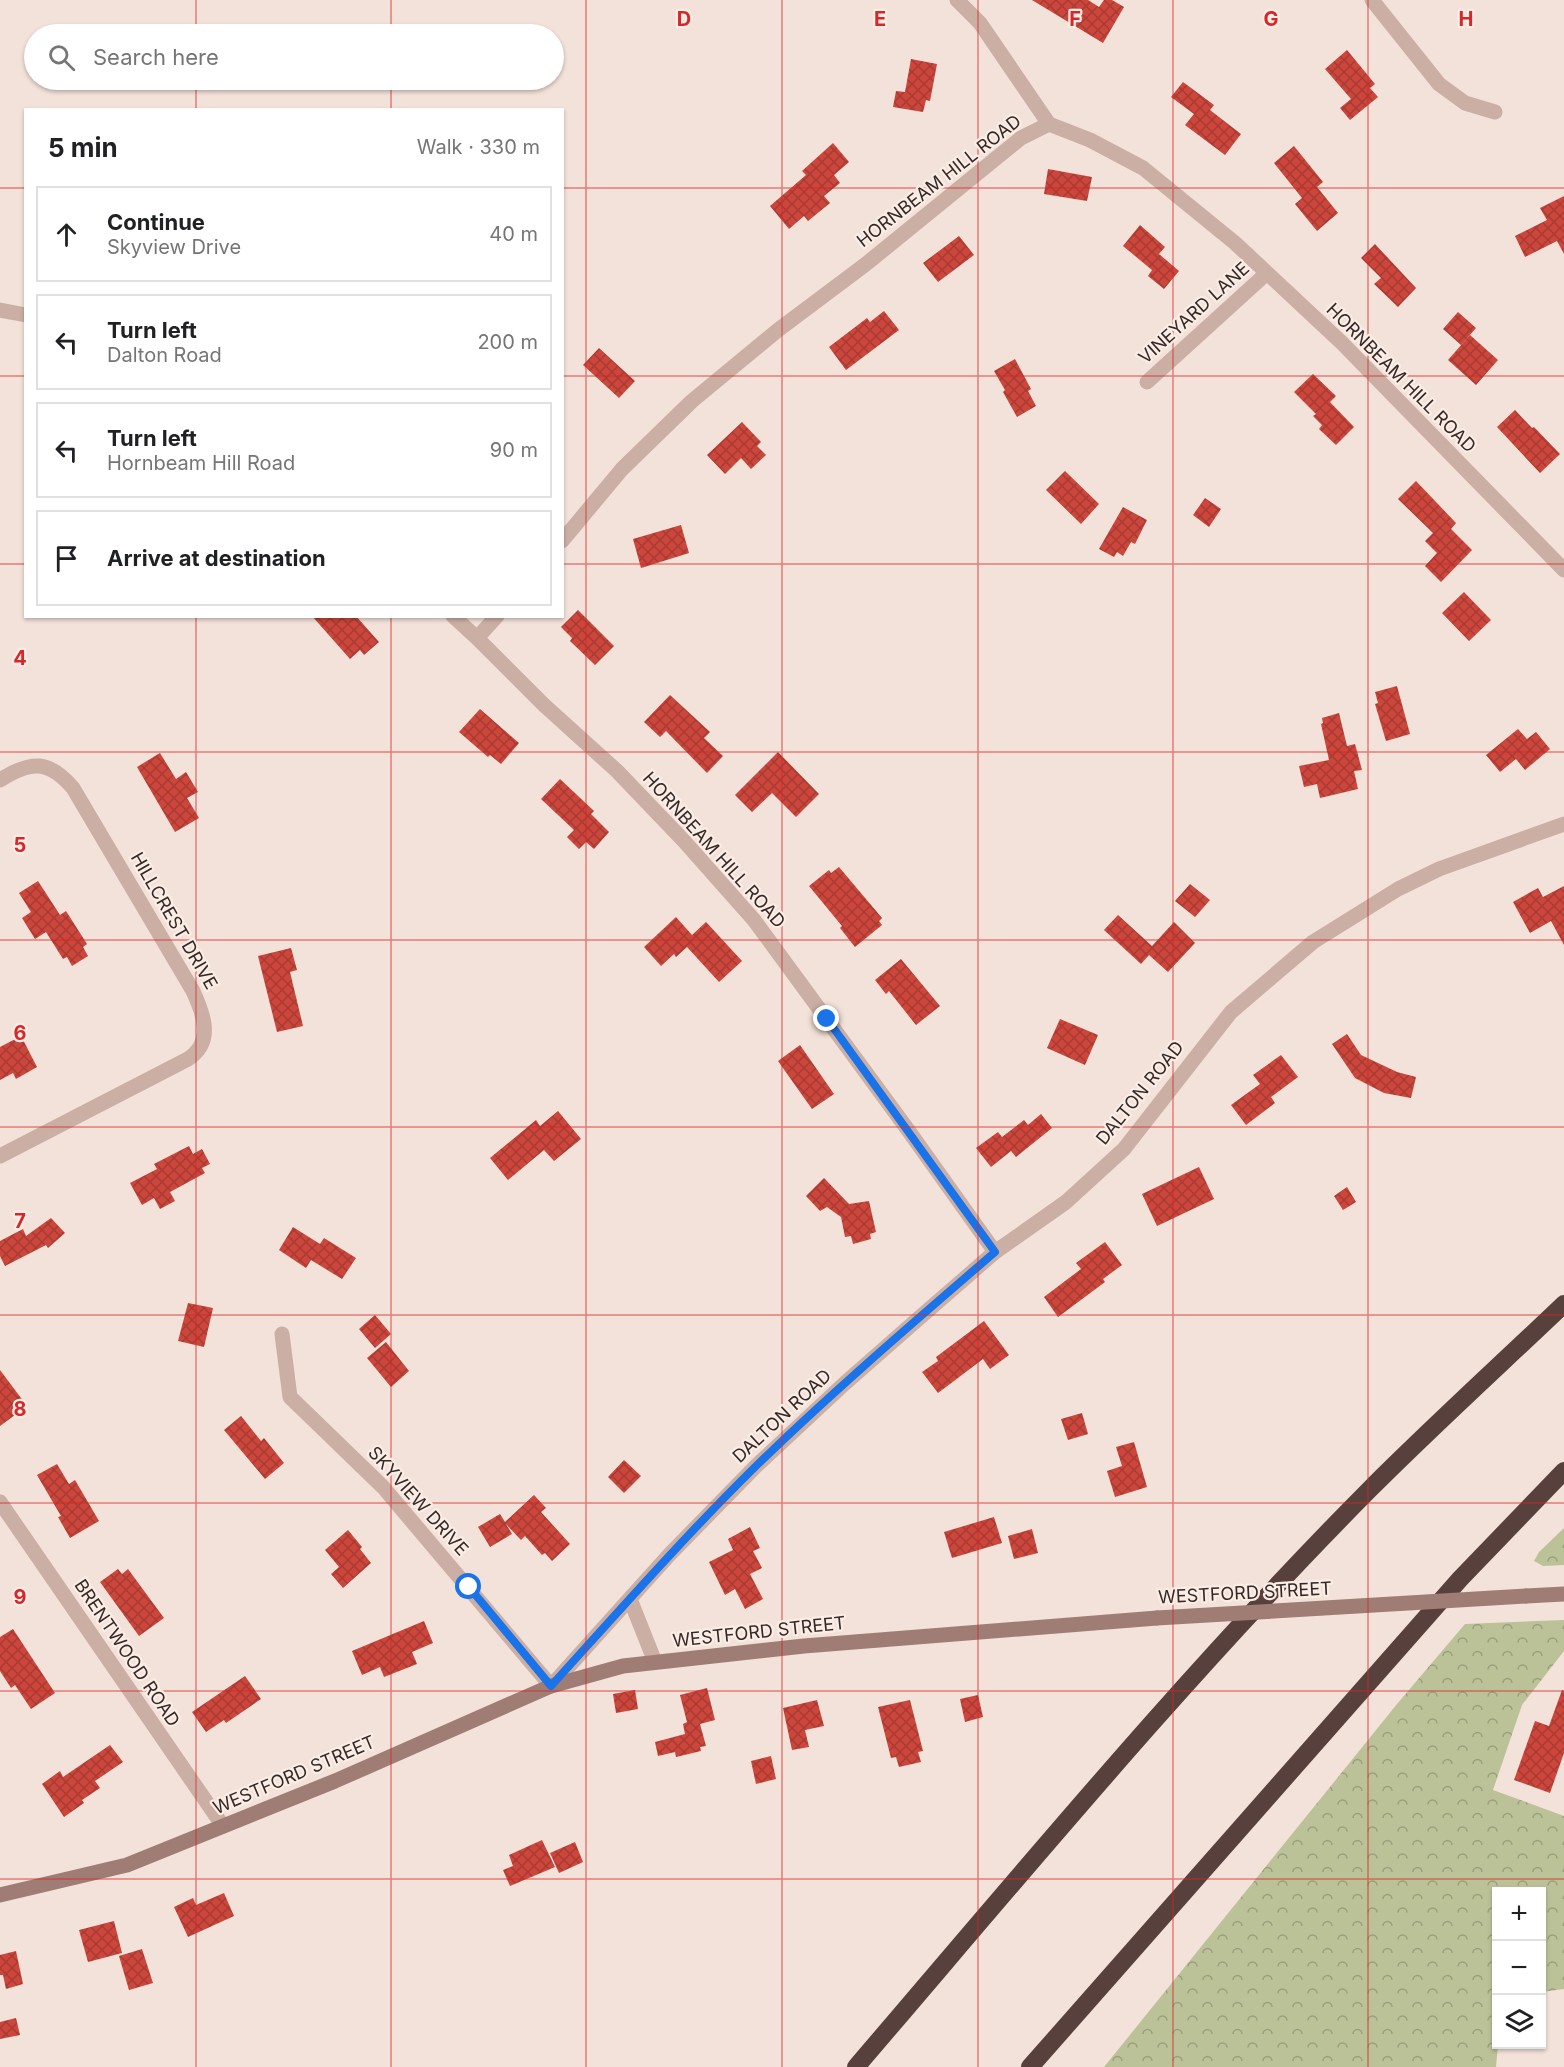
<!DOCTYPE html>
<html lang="en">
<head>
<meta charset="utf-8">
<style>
  :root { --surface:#fff; --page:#f6f6f6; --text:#202124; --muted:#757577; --line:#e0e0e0 }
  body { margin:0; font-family:Inter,sans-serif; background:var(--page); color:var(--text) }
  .controls { position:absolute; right:18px; bottom:18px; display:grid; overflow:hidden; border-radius:0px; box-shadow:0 2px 4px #0004 }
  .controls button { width:54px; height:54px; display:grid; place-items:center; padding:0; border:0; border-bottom:2px solid var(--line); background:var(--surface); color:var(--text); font:30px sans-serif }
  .stop { position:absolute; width:18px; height:18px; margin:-14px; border:4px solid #1a73e8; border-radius:50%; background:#fff }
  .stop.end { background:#1a73e8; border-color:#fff; box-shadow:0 2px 6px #0008 }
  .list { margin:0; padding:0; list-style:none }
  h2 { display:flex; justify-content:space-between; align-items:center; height:78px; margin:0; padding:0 24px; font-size:26px }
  h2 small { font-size:20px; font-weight:400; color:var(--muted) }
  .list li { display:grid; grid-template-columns:39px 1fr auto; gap:18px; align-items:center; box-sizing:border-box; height:96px; margin:0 12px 12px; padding:0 12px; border:2px solid var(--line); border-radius:0px }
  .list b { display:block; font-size:22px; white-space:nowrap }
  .list p { margin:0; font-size:20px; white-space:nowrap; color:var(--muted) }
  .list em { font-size:20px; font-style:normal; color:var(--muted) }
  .icon { flex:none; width:33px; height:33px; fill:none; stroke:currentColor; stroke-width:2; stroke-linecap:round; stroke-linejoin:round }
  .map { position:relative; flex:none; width:1564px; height:2067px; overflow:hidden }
  .search { position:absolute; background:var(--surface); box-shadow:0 2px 4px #0004; left:24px; top:24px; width:540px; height:66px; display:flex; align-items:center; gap:15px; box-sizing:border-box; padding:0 21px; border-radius:33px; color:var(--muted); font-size:22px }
  .panel { position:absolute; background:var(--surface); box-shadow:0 2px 4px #0004; left:24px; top:108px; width:540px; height:510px; border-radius:0px }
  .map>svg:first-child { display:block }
</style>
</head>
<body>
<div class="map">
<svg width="1564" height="2067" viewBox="0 0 1564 2067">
  <defs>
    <pattern id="forest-crowns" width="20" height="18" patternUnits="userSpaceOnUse" patternTransform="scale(1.5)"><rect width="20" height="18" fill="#bcc298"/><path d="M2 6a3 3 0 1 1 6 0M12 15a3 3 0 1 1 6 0" fill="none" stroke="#9a9e7c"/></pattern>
    <pattern id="building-cross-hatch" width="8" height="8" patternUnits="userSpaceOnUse" patternTransform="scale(1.5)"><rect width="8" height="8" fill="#cd463c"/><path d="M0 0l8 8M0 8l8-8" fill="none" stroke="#a73a32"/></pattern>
  </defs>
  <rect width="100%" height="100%" fill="#f3e2d9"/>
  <path fill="url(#forest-crowns)" d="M 1564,1528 L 1564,1565 L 1543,1566 L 1534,1561 L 1539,1552 Z
    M 1564,1620 L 1564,1651 L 1522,1705 L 1493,1790 L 1564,1816 L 1564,1989 L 1542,1992 L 1542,1892 L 1496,1892 L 1498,2045 L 1496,2067 L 1104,2067 L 1397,1704 L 1465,1624 Z"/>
  <path fill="url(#building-cross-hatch)" d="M 1032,0 L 1088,0 L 1099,7 L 1104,0 L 1112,0 L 1124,7 L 1103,43 Z
    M 1347,50 L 1375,84 L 1370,88 L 1378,97 L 1350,120 L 1340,108 L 1351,99 L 1325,69 Z
    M 911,59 L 937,64 L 930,101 L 926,100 L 923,112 L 893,107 L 896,91 L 905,92 Z
    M 1183,82 L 1214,105 L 1210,110 L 1241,134 L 1225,155 L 1185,125 L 1194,114 L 1171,97 Z
    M 833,143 L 849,162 L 834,175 L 840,183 L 824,196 L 830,203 L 808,221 L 804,216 L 789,229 L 770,206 L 806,175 L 802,171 Z
    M 1294,146 L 1323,182 L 1317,187 L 1338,213 L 1317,231 L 1295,204 L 1302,198 L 1274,163 Z
    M 1048,169 L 1092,177 L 1087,201 L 1044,194 Z
    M 1564,196 L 1564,254 L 1557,241 L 1525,257 L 1515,236 L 1547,220 L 1540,208 Z
    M 1140,225 L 1165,247 L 1159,254 L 1179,271 L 1164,289 L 1148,276 L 1152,270 L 1123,246 Z
    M 959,236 L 974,255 L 938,282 L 923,263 Z
    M 1375,244 L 1416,288 L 1398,307 L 1374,284 L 1381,278 L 1361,258 Z
    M 884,311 L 899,330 L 846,370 L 829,347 L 867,318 L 870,322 Z
    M 1458,312 L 1476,328 L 1461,345 L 1443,329 Z
    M 1470,335 L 1498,360 L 1476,385 L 1448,360 Z
    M 599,348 L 635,381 L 619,398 L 583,365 Z
    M 1015,359 L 1031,389 L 1028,391 L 1036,406 L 1017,417 L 1003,392 L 1005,390 L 994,371 Z
    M 1313,374 L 1336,396 L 1330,402 L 1354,427 L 1336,445 L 1319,429 L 1322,425 L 1313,416 L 1316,414 L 1294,392 Z
    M 1515,410 L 1532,428 L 1534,427 L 1560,454 L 1540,473 L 1497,427 Z
    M 742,422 L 761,442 L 757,446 L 766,455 L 751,469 L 741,458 L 725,474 L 707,455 Z
    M 1065,471 L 1099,504 L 1081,524 L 1046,490 Z
    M 1416,481 L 1456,523 L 1451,529 L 1472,550 L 1441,582 L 1425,566 L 1437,553 L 1425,541 L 1433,533 L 1398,499 Z
    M 1205,498 L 1221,509 L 1209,527 L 1193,515 Z
    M 1123,507 L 1147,520 L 1135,544 L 1131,542 L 1123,556 L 1117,552 L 1114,557 L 1099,549 Z
    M 681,525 L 689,553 L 641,568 L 633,539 Z
    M 1464,592 L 1491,620 L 1469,641 L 1442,613 Z
    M 578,610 L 614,646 L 595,665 L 570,641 L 572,638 L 561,627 Z
    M 312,616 L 356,616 L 379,642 L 364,655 L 360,650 L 350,659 Z
    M 1397,686 L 1410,734 L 1386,741 L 1375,704 L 1378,703 L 1375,692 Z
    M 670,695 L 710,732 L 704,738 L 723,756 L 707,773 L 666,731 L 660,737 L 644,722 Z
    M 480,709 L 519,743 L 501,764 L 490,755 L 488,757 L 459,732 Z
    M 1339,713 L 1347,746 L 1355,744 L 1362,770 L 1354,771 L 1358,789 L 1320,798 L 1317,784 L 1304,787 L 1299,766 L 1329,760 L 1321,724 L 1323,723 L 1322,718 Z
    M 1518,729 L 1527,739 L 1536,732 L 1550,749 L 1525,770 L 1516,759 L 1500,772 L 1486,755 Z
    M 778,752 L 819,794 L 796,817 L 772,793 L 752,812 L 735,795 Z
    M 160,753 L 176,779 L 186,772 L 198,792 L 187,798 L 199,818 L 175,832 L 137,767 Z
    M 560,779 L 594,811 L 591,814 L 609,832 L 594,849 L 586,842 L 579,849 L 567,837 L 574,830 L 541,799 Z
    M 839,867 L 882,918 L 879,921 L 882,925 L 855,947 L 840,928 L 842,926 L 809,886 L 829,870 L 831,873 Z
    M 38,881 L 60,915 L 66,911 L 87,944 L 83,947 L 88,956 L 72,966 L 67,957 L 63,959 L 46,932 L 35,939 L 22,918 L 31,912 L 19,893 Z
    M 1190,884 L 1210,900 L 1195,917 L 1175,901 Z
    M 1564,886 L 1564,945 L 1551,921 L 1530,933 L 1513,902 L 1538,888 L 1543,897 Z
    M 1118,915 L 1152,946 L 1174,922 L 1195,943 L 1168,972 L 1149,955 L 1141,964 L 1104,930 Z
    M 676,917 L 692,935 L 706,922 L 742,961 L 719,982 L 687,947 L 676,957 L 674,954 L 661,966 L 644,947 Z
    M 291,948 L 297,970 L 290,972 L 303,1026 L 277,1032 L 258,956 Z
    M 901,959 L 940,1006 L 916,1025 L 889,991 L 886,994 L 875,980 Z
    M 1060,1019 L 1098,1035 L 1085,1065 L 1047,1048 Z
    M 1347,1034 L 1361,1055 L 1397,1072 L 1416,1077 L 1411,1098 L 1384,1093 L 1355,1078 L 1332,1044 Z
    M 21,1036 L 37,1067 L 16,1079 L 13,1073 L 0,1080 L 0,1047 Z
    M 800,1045 L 834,1094 L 812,1109 L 778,1061 Z
    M 1281,1055 L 1298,1077 L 1271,1097 L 1275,1103 L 1246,1125 L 1231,1105 L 1260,1084 L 1253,1075 Z
    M 558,1111 L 581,1139 L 554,1161 L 544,1150 L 508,1180 L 490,1158 L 536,1120 L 540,1126 Z
    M 1041,1114 L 1052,1128 L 1016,1157 L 1011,1151 L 991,1167 L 976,1148 L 998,1132 L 1002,1137 L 1024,1120 L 1028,1125 Z
    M 189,1146 L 193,1154 L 202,1149 L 210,1164 L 202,1168 L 205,1173 L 170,1192 L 175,1201 L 160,1209 L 154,1198 L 142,1205 L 130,1183 L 157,1169 L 154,1164 Z
    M 1199,1167 L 1214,1199 L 1157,1226 L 1142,1194 Z
    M 824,1178 L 849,1204 L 869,1201 L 876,1232 L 870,1234 L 871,1239 L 853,1244 L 851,1236 L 845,1237 L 841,1217 L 827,1207 L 820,1211 L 806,1196 Z
    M 1347,1187 L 1356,1202 L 1343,1210 L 1334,1196 Z
    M 51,1218 L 65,1233 L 48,1248 L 46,1245 L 5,1266 L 0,1256 L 0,1241 L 23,1229 L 26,1236 Z
    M 293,1227 L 320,1244 L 324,1238 L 356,1258 L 342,1279 L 311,1260 L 306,1268 L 279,1250 Z
    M 1105,1242 L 1122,1265 L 1103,1279 L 1105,1282 L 1058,1317 L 1044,1297 L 1081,1269 L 1076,1263 Z
    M 188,1303 L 213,1308 L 204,1347 L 178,1341 Z
    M 375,1315 L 391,1334 L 375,1348 L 359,1329 Z
    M 984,1321 L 1009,1355 L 990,1369 L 983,1359 L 938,1393 L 922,1372 L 938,1361 L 936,1357 Z
    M 386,1342 L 409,1371 L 391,1387 L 367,1358 Z
    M 0,1370 L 27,1406 L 0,1426 Z
    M 1082,1413 L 1088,1434 L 1068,1440 L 1061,1419 Z
    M 241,1416 L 261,1441 L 264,1438 L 284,1463 L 265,1479 L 224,1430 Z
    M 1134,1442 L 1147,1487 L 1115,1497 L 1107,1471 L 1122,1466 L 1116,1447 Z
    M 624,1460 L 641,1476 L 624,1493 L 608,1477 Z
    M 57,1464 L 69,1484 L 75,1480 L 99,1521 L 70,1538 L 58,1517 L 61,1516 L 37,1475 Z
    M 534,1495 L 546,1508 L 541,1512 L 570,1544 L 552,1561 L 545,1553 L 542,1555 L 525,1536 L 521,1540 L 506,1524 L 512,1534 L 490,1547 L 478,1527 L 500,1514 L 505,1522 Z
    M 994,1517 L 1002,1543 L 952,1558 L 944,1532 Z
    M 750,1527 L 760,1548 L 753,1551 L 762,1568 L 750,1574 L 763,1599 L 745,1609 L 735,1589 L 725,1595 L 709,1562 L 733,1550 L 728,1539 Z
    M 1032,1529 L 1038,1553 L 1014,1559 L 1008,1536 Z
    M 348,1530 L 362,1547 L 360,1549 L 371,1563 L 343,1588 L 331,1574 L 339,1567 L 325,1550 Z
    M 118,1569 L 122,1574 L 128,1569 L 164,1618 L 139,1636 L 100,1582 Z
    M 424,1621 L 433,1643 L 412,1652 L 417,1664 L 384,1677 L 380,1667 L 362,1675 L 352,1651 Z
    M 13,1629 L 55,1693 L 31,1709 L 15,1685 L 11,1688 L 0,1671 L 0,1637 Z
    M 245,1676 L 261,1699 L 226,1723 L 224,1720 L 206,1732 L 192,1712 Z
    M 707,1688 L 715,1720 L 700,1724 L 706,1746 L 700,1747 L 701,1751 L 676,1757 L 675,1752 L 658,1756 L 655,1742 L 685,1734 L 683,1724 L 687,1722 L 680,1695 Z
    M 635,1690 L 638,1709 L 616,1713 L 613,1694 Z
    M 1562,1690 L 1564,1691 L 1564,1753 L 1550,1793 L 1514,1780 L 1535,1721 L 1549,1726 Z
    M 978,1695 L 983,1717 L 965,1722 L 960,1699 Z
    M 817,1700 L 824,1726 L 805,1730 L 809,1747 L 792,1750 L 783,1708 Z
    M 910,1700 L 923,1751 L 918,1752 L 921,1762 L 899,1767 L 896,1757 L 891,1758 L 878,1707 Z
    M 110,1745 L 123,1762 L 95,1781 L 100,1788 L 82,1800 L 84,1803 L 64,1817 L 42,1784 L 60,1771 L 63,1777 Z
    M 771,1756 L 776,1779 L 756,1784 L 751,1761 Z
    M 542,1840 L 555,1867 L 510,1886 L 503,1870 L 513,1866 L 509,1855 Z
    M 575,1842 L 583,1862 L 559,1873 L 550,1853 Z
    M 224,1893 L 234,1916 L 188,1937 L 174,1907 L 193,1898 L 196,1905 Z
    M 114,1921 L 122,1953 L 88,1962 L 79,1930 Z
    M 142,1949 L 153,1983 L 129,1990 L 119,1956 Z
    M 16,1951 L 23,1984 L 6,1989 L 3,1975 L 0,1975 L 0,1955 Z
    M 16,2018 L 20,2035 L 0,2039 L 0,2022 Z"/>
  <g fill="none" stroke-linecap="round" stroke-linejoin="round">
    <path stroke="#cbafa4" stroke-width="15" d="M 957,0 L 980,23 L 1049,124
      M 1372,0 L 1439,84 L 1465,103 L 1495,112
      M 0,310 L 26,315
      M 1147,382 L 1267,273
      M 562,541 L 622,469 L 692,401 L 778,330 L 866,264 L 1021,138 L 1049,124 L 1090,140 L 1143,168 L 1235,243 L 1342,343 L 1564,570
      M 453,616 L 477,638
      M 497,616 L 477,638 L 544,705 L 617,771 L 684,841 L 754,920 L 908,1130 L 995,1252
      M 0,780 C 31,760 49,760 73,788 L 193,991 C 204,1015 214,1042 188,1059 L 0,1156
      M 282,1334 L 290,1397 L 383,1487 L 551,1686
      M 0,1502 L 223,1826"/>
    <path stroke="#cbafa4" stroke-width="15" d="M 630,1599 L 655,1662
      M 551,1686 L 670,1554 L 756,1466 L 844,1384 L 926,1312 L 995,1252 L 1066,1202 L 1124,1149 L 1231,1012 L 1313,942 L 1398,889 L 1439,869 L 1564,824"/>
    <path stroke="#9f7d75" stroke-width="15" d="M 1526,1596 L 1564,1594
      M 0,1895 L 127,1865 L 335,1781 L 551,1686 L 623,1666 L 804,1646 L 1157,1618"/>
    <path stroke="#58403d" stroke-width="18" d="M 856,2067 C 1024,1871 1189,1671 1371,1488 C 1434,1425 1500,1365 1564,1304
      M 1030,2067 L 1460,1579 L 1564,1471"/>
    <path stroke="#9f7d75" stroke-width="15" d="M 1157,1618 L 1526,1596"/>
  </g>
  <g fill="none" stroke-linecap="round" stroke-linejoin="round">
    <path stroke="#1a73e8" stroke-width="8" d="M 469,1587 L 551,1686 C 618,1612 684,1537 755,1467 C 832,1392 914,1322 995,1252 L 827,1019"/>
  </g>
  <path fill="none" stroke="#d62828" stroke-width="1.5" stroke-opacity="0.55" d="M 196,0 L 196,34M 391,0 L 391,34M 586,0 L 586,2067M 782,0 L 782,2067M 978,0 L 978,2067M 1173,0 L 1173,2067M 1368,0 L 1368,2067M 196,80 L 196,110M 391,80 L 391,110M 0,188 L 26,188M 562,188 L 1564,188M 0,376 L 26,376M 562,376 L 1564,376M 0,564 L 26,564M 562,564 L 1564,564M 196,616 L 196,2067M 391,616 L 391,2067M 0,752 L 1564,752M 0,940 L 1564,940M 0,1127 L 1564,1127M 0,1315 L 1564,1315M 0,1503 L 1564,1503M 0,1691 L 1564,1691M 0,1879 L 1564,1879"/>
  <g text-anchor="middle" stroke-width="4.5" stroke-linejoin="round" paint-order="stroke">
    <g font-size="18" fill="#362826" stroke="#faede5">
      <text transform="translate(939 181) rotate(-38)" y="6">HORNBEAM HILL ROAD</text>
      <text transform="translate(1194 313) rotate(-42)" y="6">VINEYARD LANE</text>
      <text transform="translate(1401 378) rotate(45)" y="6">HORNBEAM HILL ROAD</text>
      <text transform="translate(714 850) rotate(48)" y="6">HORNBEAM HILL ROAD</text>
      <text transform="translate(174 921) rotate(60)" y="6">HILLCREST DRIVE</text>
      <text transform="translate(1140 1093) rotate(-51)" y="6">DALTON ROAD</text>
      <text transform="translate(782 1416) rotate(-43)" y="6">DALTON ROAD</text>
      <text transform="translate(418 1501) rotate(48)" y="6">SKYVIEW DRIVE</text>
      <text transform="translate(1245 1593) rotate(-3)" y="6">WESTFORD STREET</text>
      <text transform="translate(759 1632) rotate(-6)" y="6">WESTFORD STREET</text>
      <text transform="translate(127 1653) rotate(56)" y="6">BRENTWOOD ROAD</text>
      <text transform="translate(294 1775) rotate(-23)" y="6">WESTFORD STREET</text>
    </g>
  </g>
  <g font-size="20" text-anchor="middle" font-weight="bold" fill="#d62828" stroke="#faede5" stroke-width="4.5" stroke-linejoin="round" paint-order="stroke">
    <text x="684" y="26">D</text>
    <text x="880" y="26">E</text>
    <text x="1075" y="26">F</text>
    <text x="1271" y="26">G</text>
    <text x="1466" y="26">H</text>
    <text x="20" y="665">4</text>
    <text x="20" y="852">5</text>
    <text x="20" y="1040">6</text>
    <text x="20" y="1228">7</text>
    <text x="20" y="1416">8</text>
    <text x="20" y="1604">9</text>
  </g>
</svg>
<div class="controls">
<button>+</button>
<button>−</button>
<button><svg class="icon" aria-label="layers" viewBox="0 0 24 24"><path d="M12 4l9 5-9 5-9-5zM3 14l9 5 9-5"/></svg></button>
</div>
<div class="stop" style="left:469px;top:1587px"></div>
<div class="stop end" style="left:827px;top:1019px"></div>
<div class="search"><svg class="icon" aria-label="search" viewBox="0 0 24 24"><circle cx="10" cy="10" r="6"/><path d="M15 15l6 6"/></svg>Search here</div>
<section class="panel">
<h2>5 min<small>Walk · 330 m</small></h2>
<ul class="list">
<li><svg class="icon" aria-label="ahead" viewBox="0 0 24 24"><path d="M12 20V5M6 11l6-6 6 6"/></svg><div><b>Continue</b><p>Skyview Drive</p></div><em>40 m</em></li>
<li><svg class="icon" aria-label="left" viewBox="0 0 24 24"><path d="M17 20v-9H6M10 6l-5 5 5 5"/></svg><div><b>Turn left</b><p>Dalton Road</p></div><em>200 m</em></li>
<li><svg class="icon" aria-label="left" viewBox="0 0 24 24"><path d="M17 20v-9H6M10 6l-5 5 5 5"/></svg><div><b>Turn left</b><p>Hornbeam Hill Road</p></div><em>90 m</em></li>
<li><svg class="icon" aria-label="arrive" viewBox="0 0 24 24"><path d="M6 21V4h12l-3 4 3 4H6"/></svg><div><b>Arrive at destination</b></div></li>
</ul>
</section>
</div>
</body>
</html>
